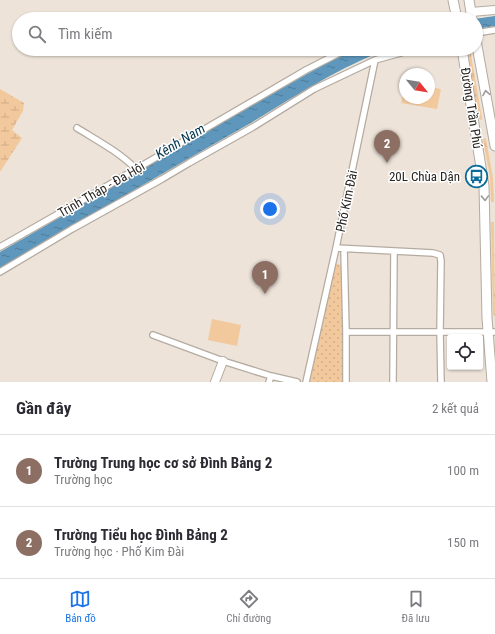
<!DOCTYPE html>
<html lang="vi">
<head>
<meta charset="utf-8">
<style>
  :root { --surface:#fff; --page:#f2f2f3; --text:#2b2b33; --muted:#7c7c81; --line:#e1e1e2; --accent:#1a73e8 }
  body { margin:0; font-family:"Roboto Condensed",sans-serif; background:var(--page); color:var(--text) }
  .controls { position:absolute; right:12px; bottom:12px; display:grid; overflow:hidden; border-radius:4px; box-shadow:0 1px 3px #0004 }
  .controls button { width:36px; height:36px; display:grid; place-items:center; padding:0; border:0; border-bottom:1px solid var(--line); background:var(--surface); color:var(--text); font:20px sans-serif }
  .compass { position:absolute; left:399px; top:68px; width:36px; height:36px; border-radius:50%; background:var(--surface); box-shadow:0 1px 3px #0004; rotate:120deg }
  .you { position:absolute; left:270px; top:209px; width:14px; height:14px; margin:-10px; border:3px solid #fff; border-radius:50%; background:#1a73e8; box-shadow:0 0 0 6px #1a73e833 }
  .badge { display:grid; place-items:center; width:26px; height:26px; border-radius:50%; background:var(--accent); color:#fff; font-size:13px; font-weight:700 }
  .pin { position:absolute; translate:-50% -33px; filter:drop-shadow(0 1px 2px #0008) }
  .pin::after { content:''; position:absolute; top:21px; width:14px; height:12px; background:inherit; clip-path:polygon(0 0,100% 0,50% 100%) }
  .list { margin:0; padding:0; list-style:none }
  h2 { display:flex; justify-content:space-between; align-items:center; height:52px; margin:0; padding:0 16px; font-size:17px }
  h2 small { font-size:13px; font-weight:400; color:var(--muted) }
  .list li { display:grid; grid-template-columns:26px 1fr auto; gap:12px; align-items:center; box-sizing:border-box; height:72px; padding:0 16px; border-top:1px solid var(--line) }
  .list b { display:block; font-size:15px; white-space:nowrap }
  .list p { margin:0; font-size:13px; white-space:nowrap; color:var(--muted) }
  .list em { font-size:13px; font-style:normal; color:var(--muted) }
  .icon { flex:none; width:22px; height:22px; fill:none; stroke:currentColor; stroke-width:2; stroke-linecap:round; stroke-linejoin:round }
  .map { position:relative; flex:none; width:495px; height:382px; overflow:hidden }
  .search { position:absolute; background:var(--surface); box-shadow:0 1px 3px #0004; left:12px; right:12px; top:12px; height:44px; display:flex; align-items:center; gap:10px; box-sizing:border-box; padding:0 14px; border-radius:22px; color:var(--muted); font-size:15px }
  .sheet { height:196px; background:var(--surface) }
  nav { display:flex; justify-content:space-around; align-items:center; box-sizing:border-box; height:56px; border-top:1px solid var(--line); background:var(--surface); font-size:11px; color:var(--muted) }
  nav a { display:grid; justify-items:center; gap:2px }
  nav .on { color:var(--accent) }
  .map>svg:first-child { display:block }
</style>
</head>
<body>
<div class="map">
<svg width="495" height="382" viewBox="0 0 495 382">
  <defs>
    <pattern id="grass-tufts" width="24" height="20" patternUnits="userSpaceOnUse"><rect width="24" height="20" fill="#f2c99d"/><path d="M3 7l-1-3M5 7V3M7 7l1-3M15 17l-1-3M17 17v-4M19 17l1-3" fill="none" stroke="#d0ac87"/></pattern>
    <pattern id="wetland-marsh" width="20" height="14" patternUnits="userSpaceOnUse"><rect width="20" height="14" fill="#f2c99d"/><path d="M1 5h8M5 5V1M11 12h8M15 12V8" fill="none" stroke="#d0ac87"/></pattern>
    <pattern id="park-dots" width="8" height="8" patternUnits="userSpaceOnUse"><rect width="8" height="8" fill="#f2c99d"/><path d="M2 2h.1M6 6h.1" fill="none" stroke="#d0ac87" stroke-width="1.8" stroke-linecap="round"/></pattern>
    <pattern id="water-ripples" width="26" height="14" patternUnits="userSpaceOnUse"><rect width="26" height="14" fill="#5e97bb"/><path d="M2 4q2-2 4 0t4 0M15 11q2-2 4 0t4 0" fill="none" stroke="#4e7b98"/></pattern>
  </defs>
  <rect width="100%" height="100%" fill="#ede3d9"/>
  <path fill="url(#grass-tufts)" d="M 467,49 L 470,49 L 482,118 L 482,120 L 479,119 Z
    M 484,138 L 486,139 L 493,178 L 494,202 L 491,202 L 490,176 L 483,141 Z
    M 491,222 L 494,222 L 495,316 L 493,314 Z"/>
  <path fill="url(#wetland-marsh)" d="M 0,89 L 24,103 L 23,111 L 12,130 L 22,138 L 0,172 Z"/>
  <path fill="url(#park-dots)" d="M 336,264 L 342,265 L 343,267 L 344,382 L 310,382 L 334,267 Z"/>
  <path fill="#f2c99d" d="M 405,83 L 405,98 L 429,98 L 429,87 L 441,89 L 437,109 L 401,103 Z
    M 212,319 L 241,325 L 237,346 L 208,340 Z"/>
  <path fill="url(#water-ripples)" d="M 495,16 L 495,26 L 476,29 L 476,19 L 474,19 Z
    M 356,49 L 389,49 C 336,68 290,100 242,128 C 161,174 81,221 0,268 L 0,252 L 64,215 L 119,181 L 172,151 L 248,107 L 325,64 Z"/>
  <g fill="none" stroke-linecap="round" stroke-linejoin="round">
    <defs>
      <path id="street" d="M 476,33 L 495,30
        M 77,128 C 98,141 119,152 136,169
        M 0,247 L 95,193 L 306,70 L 347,49
        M 336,248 L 433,253 L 440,255 L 441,261 L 440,331 L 441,382
        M 344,249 L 346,332 L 346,382
        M 0,272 L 72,229 L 162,179 L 189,163 L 253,127 L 314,89 L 375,60
        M 346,332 L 495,332
        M 153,335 L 223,361 L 271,376 L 297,382
        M 269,382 L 271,376
        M 306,382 L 336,248 L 375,60 L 415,49
        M 393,382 L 394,251"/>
      <path id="secondary" d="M 471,12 L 495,10
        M 215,382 L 223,361"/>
      <path id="primary" d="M 453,0 L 457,19
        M 469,0 L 472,19
        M 476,40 L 495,146
        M 462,49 L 484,186 L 487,318 L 492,382"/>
    </defs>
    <use href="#street" stroke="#b4aba1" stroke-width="8"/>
    <use href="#secondary" stroke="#b4aba1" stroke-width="10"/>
    <use href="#primary" stroke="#b4aba1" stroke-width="11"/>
    <use href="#street" stroke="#fff" stroke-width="5.5"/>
    <use href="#secondary" stroke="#fff" stroke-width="8"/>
    <use href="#primary" stroke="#fff" stroke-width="9"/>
  </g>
  <defs><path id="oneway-chevron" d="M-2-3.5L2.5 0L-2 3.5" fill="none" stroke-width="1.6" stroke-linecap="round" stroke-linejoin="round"/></defs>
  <g stroke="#9e9d9b">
    <use href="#oneway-chevron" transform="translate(486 93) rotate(-100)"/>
    <use href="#oneway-chevron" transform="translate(485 198) rotate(88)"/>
  </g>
  <defs>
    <symbol id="bus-ring" viewBox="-11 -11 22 22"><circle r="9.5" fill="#fff" stroke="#096c9a" stroke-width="1.5"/><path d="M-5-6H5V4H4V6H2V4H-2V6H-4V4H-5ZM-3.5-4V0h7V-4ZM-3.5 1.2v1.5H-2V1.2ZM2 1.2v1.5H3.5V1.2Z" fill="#096c9a"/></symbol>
  </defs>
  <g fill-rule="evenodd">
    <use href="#bus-ring" x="464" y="164" width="25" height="25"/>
  </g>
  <g text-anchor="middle" stroke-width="3" stroke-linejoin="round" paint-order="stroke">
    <g font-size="13" fill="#282521" stroke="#fff">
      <text transform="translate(472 108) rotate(81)" y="5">Đường Trần Phú</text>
      <text transform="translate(101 189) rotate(-30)" y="5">Trịnh Tháp - Đa Hội</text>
      <text transform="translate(346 201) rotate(-78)" y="5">Phố Kim Đài</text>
    </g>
    <g font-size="13" fill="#282521" stroke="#fff" text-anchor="end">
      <text x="460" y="181">20L Chùa Dận</text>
    </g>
    <g font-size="14" font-style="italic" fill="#04364f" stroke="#fff">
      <text transform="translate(180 141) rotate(-31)" y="5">Kênh Nam</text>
    </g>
  </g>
</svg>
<div class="controls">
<button><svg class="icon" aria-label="locate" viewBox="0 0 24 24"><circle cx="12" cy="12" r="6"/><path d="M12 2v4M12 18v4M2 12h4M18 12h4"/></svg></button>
</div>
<svg class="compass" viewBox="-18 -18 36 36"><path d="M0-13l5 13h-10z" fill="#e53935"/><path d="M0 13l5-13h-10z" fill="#7c7c81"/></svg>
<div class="you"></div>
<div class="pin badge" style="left:265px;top:294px;background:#8d6e63">1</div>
<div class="pin badge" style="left:387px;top:163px;background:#8d6e63">2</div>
<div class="search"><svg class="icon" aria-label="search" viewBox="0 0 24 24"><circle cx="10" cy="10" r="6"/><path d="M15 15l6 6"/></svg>Tìm kiếm</div>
</div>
<section class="sheet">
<h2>Gần đây<small>2 kết quả</small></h2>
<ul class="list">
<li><span class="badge" style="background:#8d6e63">1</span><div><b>Trường Trung học cơ sở Đình Bảng 2</b><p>Trường học</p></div><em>100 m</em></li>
<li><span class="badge" style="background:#8d6e63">2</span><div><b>Trường Tiểu học Đình Bảng 2</b><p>Trường học · Phố Kim Đài</p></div><em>150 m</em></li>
</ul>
</section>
<nav>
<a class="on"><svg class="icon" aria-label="map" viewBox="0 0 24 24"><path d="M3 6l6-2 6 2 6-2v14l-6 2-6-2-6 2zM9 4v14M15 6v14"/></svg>Bản đồ</a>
<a><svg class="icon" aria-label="directions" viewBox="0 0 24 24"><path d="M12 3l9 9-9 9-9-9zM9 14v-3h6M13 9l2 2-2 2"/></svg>Chỉ đường</a>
<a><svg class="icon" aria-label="saved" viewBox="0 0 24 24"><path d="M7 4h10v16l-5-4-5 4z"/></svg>Đã lưu</a>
</nav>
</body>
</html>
